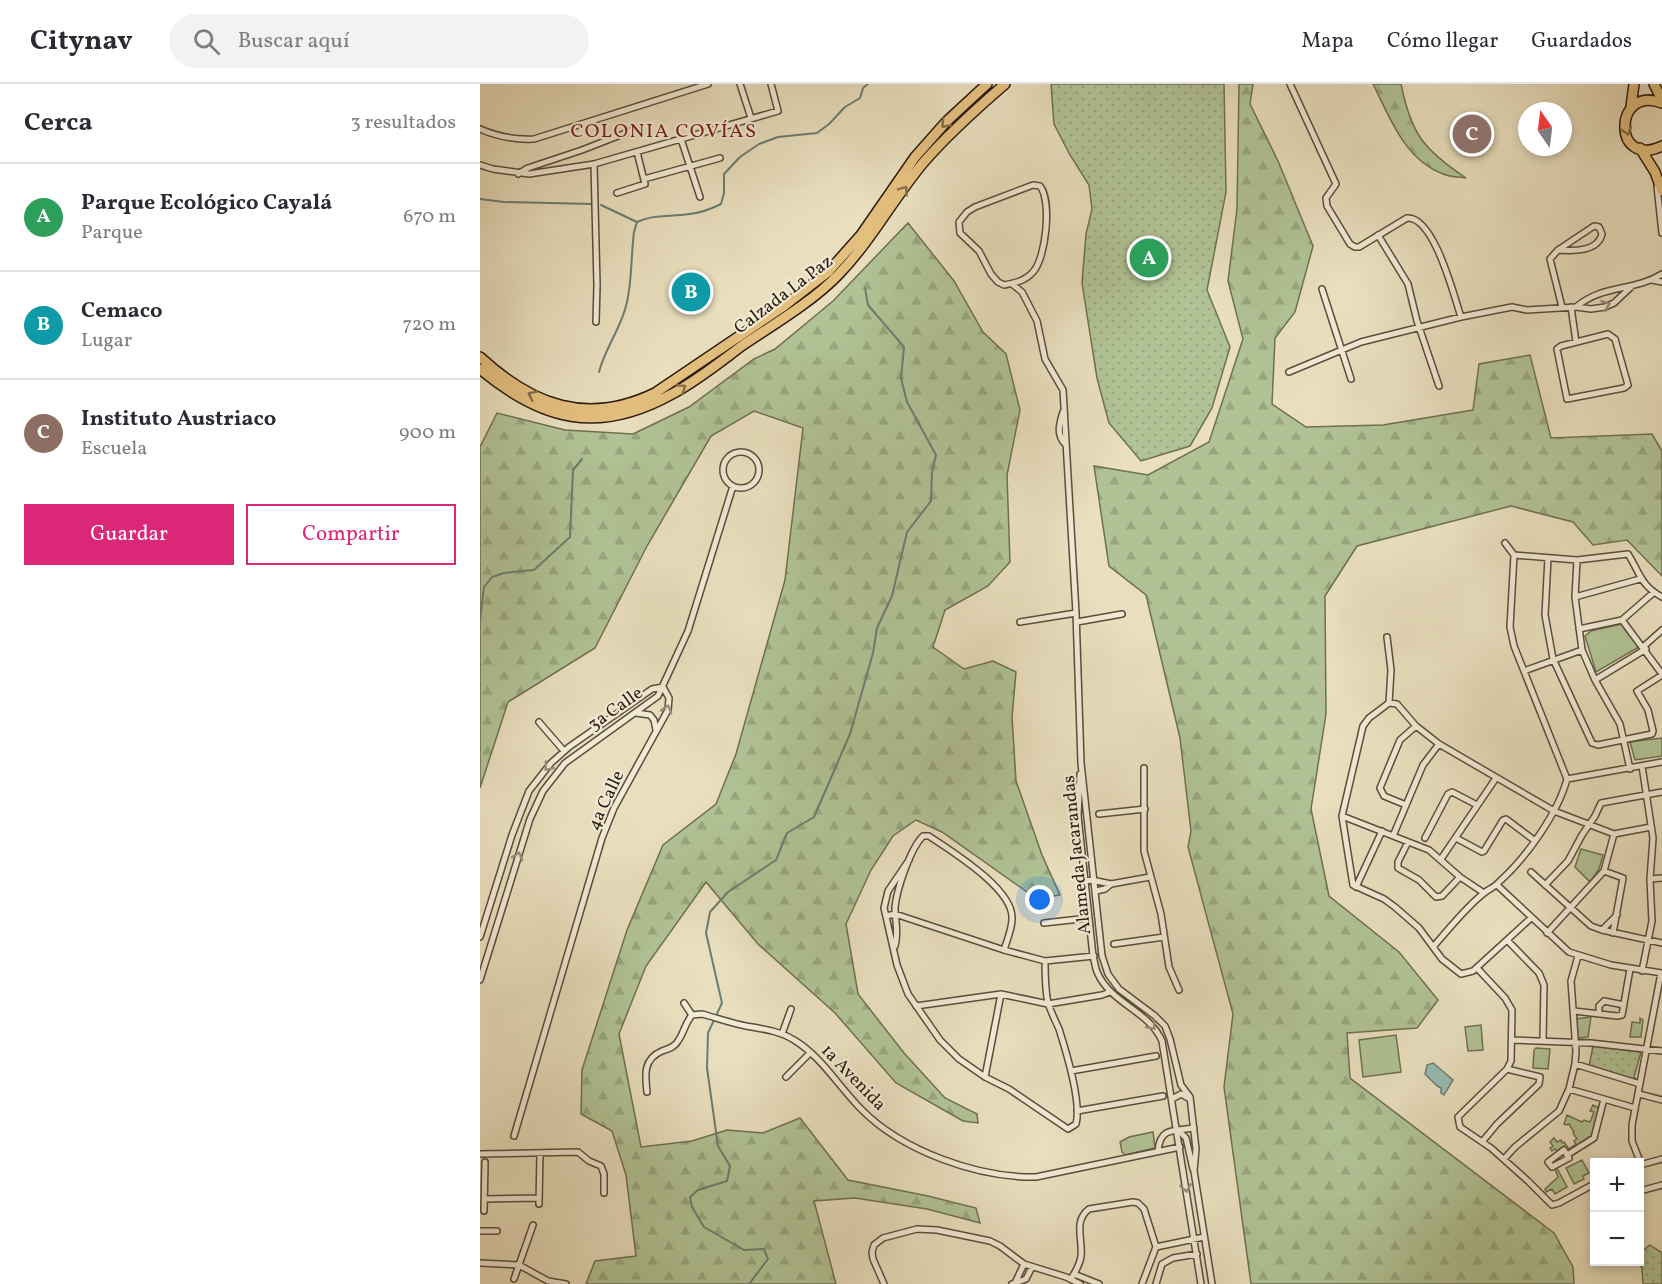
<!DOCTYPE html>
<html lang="es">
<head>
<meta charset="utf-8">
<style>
  :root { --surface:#fff; --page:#f2f2f3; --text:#2b2b33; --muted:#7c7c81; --line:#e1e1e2; --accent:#db2777 }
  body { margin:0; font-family:Vollkorn,serif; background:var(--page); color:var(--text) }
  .controls { position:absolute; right:18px; bottom:18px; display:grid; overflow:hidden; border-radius:0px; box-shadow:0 3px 9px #0003 }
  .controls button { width:54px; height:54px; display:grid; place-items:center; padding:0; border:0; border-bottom:2px solid var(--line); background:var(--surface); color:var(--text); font:30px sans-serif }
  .compass { position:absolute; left:1038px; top:18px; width:54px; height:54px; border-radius:50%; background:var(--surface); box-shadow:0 3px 9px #0003; rotate:346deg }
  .you { position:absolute; left:560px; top:816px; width:21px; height:21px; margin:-15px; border:4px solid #fff; border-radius:50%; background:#1a73e8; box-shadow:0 0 0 9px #1a73e833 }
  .badge { display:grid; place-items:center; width:39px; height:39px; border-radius:50%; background:var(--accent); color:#fff; font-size:20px; font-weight:700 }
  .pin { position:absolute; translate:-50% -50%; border:3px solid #fff; box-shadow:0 2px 6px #0006 }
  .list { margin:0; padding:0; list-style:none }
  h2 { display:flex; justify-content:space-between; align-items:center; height:78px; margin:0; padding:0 24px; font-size:26px }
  h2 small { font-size:20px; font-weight:400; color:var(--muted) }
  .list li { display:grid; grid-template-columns:39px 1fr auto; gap:18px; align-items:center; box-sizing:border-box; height:108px; padding:0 24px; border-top:2px solid var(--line) }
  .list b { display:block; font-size:22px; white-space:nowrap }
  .list p { margin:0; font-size:20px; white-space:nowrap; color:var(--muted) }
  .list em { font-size:20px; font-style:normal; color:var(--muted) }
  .actions { display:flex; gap:12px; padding:18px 24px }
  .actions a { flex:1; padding:14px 0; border:2px solid var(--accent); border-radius:0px; text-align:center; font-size:21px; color:var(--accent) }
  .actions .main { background:var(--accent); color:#fff }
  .icon { flex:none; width:33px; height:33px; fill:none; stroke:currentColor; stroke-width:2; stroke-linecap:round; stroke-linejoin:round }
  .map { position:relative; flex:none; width:1182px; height:1200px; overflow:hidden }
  header { display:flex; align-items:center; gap:36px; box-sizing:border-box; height:84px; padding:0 30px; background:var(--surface); border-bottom:2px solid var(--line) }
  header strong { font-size:28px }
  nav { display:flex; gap:33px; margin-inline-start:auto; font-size:21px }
  .search { width:420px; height:54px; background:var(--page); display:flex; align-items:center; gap:15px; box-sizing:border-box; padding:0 21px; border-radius:33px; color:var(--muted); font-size:22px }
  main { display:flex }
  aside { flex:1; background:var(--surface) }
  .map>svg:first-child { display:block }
</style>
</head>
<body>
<header>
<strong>Citynav</strong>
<div class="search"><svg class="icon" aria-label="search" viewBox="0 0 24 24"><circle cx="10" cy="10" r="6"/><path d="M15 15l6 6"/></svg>Buscar aquí</div>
<nav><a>Mapa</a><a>Cómo llegar</a><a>Guardados</a></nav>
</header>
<main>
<aside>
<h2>Cerca<small>3 resultados</small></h2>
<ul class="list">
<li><span class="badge" style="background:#2e9e5b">A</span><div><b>Parque Ecológico Cayalá</b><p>Parque</p></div><em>670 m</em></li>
<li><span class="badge" style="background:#0f9aa8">B</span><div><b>Cemaco</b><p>Lugar</p></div><em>720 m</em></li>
<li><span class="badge" style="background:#8d6e63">C</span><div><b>Instituto Austriaco</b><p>Escuela</p></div><em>900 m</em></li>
</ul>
<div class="actions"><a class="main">Guardar</a><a>Compartir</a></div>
</aside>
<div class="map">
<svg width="1182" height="1200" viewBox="0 0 1182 1200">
  <defs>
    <pattern id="forest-firs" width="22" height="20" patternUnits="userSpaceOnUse" patternTransform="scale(1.5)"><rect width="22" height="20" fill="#b1c395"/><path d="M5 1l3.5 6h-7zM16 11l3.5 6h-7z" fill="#98a77f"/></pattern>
    <pattern id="park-dots" width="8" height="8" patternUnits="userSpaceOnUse" patternTransform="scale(1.5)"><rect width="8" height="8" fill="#b1c395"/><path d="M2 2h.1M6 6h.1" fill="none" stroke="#98a77f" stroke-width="1.8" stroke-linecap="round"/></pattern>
  </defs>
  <rect width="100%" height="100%" fill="#e9dfbe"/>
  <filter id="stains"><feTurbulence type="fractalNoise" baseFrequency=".00333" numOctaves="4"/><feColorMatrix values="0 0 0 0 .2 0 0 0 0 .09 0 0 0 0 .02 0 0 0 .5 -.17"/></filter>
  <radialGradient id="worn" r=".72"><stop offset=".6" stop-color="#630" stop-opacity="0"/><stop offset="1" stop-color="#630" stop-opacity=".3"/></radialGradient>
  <path fill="#b1c395" stroke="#6e7052" stroke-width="1.5" d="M 1141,540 L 1159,563 L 1116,588 L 1105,552 L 1111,547 Z
    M 1182,654 L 1182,672 L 1155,676 L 1150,658 Z
    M 1101,765 L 1123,771 L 1119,785 L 1110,798 L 1095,783 Z
    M 1111,933 L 1108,953 L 1097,954 L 1095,935 Z
    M 1160,934 L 1163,936 L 1161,953 L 1150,953 L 1152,938 L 1160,939 Z
    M 1001,941 L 1003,966 L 988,967 L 985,943 Z
    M 916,951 L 921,988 L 883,993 L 879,956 Z
    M 1056,964 L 1070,965 L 1068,985 L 1053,984 L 1054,966 Z
    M 1113,1021 L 1121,1025 L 1113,1051 L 1090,1066 L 1087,1066 L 1084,1062 L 1077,1067 L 1075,1065 L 1072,1067 L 1070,1064 L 1073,1062 L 1070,1058 L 1074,1054 L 1077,1058 L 1081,1056 L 1082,1059 L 1084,1058 L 1089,1065 L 1096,1060 L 1094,1057 L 1097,1055 L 1093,1049 L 1094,1048 L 1089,1040 L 1086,1041 L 1084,1040 L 1087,1031 L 1102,1038 L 1104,1036 L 1110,1038 L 1114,1028 L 1110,1027 Z
    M 673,1048 L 675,1064 L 645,1071 L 642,1068 L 640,1058 L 649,1053 Z
    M 1102,1076 L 1109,1089 L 1103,1092 L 1104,1095 L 1094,1100 L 1086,1084 Z
    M 1077,1084 L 1087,1103 L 1075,1110 L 1072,1105 L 1066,1108 L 1065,1105 L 1078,1093 L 1075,1085 Z"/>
  <path fill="url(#forest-firs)" stroke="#6e7052" stroke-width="1.5" d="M 759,0 L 773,0 L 770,20 L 798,77 L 833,162 L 815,228 L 795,254 L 792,320 L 826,343 L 903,341 L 993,326 L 999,280 L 1050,271 L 1071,354 L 1172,350 L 1182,367 L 1182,492 L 1147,456 L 1113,461 L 1093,438 L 1031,422 L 877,462 L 845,512 L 846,630 L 831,725 L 849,812 L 919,868 L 958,916 L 937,944 L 867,949 L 870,994 L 1074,1149 L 1093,1183 L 1094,1200 L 771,1200 L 744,1003 L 753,930 L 708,763 L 711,747 L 700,654 L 666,511 L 629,482 L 614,382 L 668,391 L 729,358 L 763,255 L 748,197 L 757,125 Z
    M 893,0 L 921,0 C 931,50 944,66 986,94 C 979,93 970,93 963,90 C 925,76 910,34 893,0 Z
    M 428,139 L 474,197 L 503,248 L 526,270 L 540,326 L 527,391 L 530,478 L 508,502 L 465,526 L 453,563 L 484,585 L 513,577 L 536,588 L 532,633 L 536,697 L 562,771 L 580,811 L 557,815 L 462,748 L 436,736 L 413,752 L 391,786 L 366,840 L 378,910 L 424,969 L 465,1014 L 497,1030 L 498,1039 L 483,1037 L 416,999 L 355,929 L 278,860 L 226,798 L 166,882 L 139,950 L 161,1063 L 212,1057 L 247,1046 L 283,1049 L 320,1034 L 368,1096 L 448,1112 L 496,1124 L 500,1139 L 447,1125 L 375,1114 L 334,1117 L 356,1200 L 106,1200 L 115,1177 L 156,1172 L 146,1091 L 132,1047 L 101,1030 L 102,986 L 147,846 L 183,761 L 236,720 L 256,670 L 305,496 L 323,344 L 274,327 L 231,352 L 167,462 L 115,564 L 28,618 L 0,704 L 0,363 L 17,329 L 85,346 L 153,350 L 209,323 L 274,275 L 295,265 L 353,217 Z"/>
  <path fill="url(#park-dots)" stroke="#6e7052" stroke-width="1.5" d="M 571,0 L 744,0 L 746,108 L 727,206 L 750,263 L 732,324 L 710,362 L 661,377 L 629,339 L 617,294 L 602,199 L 606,150 L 612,125 L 609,101 L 590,71 L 574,40 Z
    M 1113,962 L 1161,968 L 1154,993 L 1157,996 L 1109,982 Z
    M 1170,1161 L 1182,1169 L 1182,1200 L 1163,1200 L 1162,1184 L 1158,1178 L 1160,1178 L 1160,1169 Z"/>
  <path fill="#97bdb2" stroke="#6c7d71" stroke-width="1.5" d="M 953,979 L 973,996 L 964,1011 L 961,1009 L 961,1004 L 957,1002 L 945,990 L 947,981 Z"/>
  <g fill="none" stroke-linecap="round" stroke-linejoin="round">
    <path stroke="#6c7d71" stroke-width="2" d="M 0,115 L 24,118 L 112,120
      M 121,121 L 157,138
      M 119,288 C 125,264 142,243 147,218 C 152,196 151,171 154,148 L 157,138 C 173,130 192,133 209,130 C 221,129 231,125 241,120 L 244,109 L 244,90 L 260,73 L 279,60 L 298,53 L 337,49 L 349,40 L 365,23 L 380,14 L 383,4 L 388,0
      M 0,537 L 4,503 L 12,493 L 24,489 L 54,486 L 90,453 L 93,386 L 102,375
      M 269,1200 L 288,1175 L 284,1165 L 264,1166 L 224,1143 L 212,1123 L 210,1113 L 218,1106 L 247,1097 L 250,1082 L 238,1062 L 227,984 L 228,949 L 242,919 L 226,849 L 230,828 L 248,808 L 296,776 L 307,749 L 334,733 L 370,650 L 393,569 L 397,544 L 412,512 L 427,448 L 451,417 L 452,388 L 456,371 L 427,318 L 421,294 L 424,263 L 388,221 L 385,204"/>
    <defs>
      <path id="street" d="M 260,0 L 271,34
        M 810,0 L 856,100 L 846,114 L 847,122 L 870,160 L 875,163 L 879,163 L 927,134 C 954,132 974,212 981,233
        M 0,45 C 18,53 34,56 54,55 L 228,0
        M 201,55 L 220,113
        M 114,80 L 117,201 L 116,238
        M 0,81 L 13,85 L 49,90 L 114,80 L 298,27 L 291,0
        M 38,90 L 48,84 L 102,66 L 156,45
        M 164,95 L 240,74
        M 553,101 L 560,102 C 572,117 566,174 553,188 C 545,197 535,199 524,201 L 518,198 L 511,190 L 499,167 L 480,149 L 479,138 L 487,128 L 495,123 Z
        M 1177,102 L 1182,149
        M 137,109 L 165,100 L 157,68
        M 1114,142 L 1119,143 L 1122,150 C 1118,168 1093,167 1078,166 Z
        M 898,151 L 928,200 L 937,237 L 959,302
        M 1078,166 L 1070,175 L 1082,223
        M 1172,196 L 1182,198
        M 532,200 L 542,208 L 557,237 L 565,275 L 583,306 L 596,529 L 601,679 L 622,872 L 628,890 L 639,905 L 675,932 L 685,942 L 690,955 L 701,1001 L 710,1013 L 716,1065 L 714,1087 L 732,1200
        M 842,205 L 871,295
        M 1091,223 L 1096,258
        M 1096,223 C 1123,200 1153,208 1182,190
        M 1128,250 L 1135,255 L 1148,301 L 1144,304 L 1087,315 L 1077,265 L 1081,262 Z
        M 809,288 L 881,258 L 981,233 L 1032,223 L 1047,226 L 1096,223 L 1111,225 L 1125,223 L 1134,219 L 1151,203
        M 583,328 C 579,341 576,351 586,361
        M243 386a18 18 0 1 1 36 0a18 18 0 1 1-36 0Z
        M 1034,471 L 1097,476 L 1148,470 C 1160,489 1161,502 1182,513
        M 1068,474 L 1065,531 L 1073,575 L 1112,659 L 1118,661 L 1172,650 L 1173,647 L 1168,626 L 1157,607 L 1182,591
        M 1097,476 L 1095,513 L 1102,566 L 1115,596 L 1140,640 L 1150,685
        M 1095,513 L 1160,495
        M 1142,536 L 1182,590
        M 540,538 L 596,529
        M 597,538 L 642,530
        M 1099,545 L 1142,536 L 1173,509
        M 907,553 L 911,586 L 909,619
        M 1163,563 L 1182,546
        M 1044,587 L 1102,566
        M 1115,596 L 1166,565
        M 156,629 L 170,631 L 174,636 L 176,646
        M 59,638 L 84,667
        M 664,684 L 664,767 L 681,830 L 689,883 L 699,906
        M 600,690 L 598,732 L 613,872 C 615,878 615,885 618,890 C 632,920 669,927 682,957 L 721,1200
        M 1087,695 L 1182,678
        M 926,721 L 904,712 L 900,704 L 920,656 L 936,642
        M 619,730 L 665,725
        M 862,732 L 949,766 L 980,793 L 1004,809
        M 913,752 L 943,681 L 959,660
        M 945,754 L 968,710 L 972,708 L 997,721
        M 976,754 L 1002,768 L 1004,767 L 1023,736 L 1026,735 L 1054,756
        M 928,758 L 918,778 L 918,784 L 939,796 L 956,813 L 962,812 L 980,793
        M 961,775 L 1016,694
        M 429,776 L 408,807 L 404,824 L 417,881 L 428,910 L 460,956 L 479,975 L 505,993 L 529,1005 L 588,1045 L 596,1040 C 602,1018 586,967 579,945 C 575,936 571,928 568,919 C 565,905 565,891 565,877
        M 1124,787 L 1143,794 L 1133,849
        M 1051,788 L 1111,842 L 1122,846 L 1182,859
        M 1170,795 L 1182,794
        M 605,797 L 612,796 L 631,800 L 670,793
        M 1017,801 L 1089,868 L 1131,881 L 1182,889
        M 1065,801 L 1088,777 L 1102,751 L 1115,732 L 1121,719 L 1182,708
        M 876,803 L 902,747
        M 616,807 L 625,805 L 631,800
        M 406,832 L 415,830 L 524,866 L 565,877 L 614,872
        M 1051,834 L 993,887 L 981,890 L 962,875 L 939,844 L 915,823 L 904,815 L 873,801 L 862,732 L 883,642 L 889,634 L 909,619 L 917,620 L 936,642 L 959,660 L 1074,727 L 1134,750 L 1171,743
        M 564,839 L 609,834
        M 1122,846 L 1137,831
        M 1067,849 L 1124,787 L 1134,750
        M 0,853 L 32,751 L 49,707 L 71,679 L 89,663 L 172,605 L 183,603
        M 1028,857 L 1059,889 L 1064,901 L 1063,957
        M 634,860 L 684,853
        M 415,862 C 419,848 415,837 415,823 C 417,805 430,765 443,752 L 449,752 C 471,767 534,805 532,835 C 532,845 527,856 524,866
        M 953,863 C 969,845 985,824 1004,809 C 1009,805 1015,803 1019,798 C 1046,774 1078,729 1087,695 L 1034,562 L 1030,543 L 1034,471 L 1025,459
        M 997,884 L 1025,914 L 1032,926 L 1031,977 L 1027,985 L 978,1033 L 980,1043 L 1011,1064 L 1048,1097 L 1072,1121 L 1079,1119 L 1114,1100
        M 1162,887 L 1172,837 L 1170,795 L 1173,754 L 1162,682
        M 0,896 L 50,735 L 63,707 L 85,679 L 178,612 L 208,547 L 253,402
        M 204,919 L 212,931
        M 436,922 L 521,910 L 568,920 L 622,911 L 630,908
        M 1094,927 L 1137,932 L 1142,931 L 1150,885
        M 1119,930 L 1119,922 L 1124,917 L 1144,921
        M 302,950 L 311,925
        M 1032,956 L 1111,959 L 1182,967
        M 1095,980 L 1160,1000
        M 591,987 L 676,972
        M 306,993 L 330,969
        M 505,993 L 521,910
        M 1089,1005 L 1155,1024
        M 167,1008 C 165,991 163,975 182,967 C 188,965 195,963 198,957 C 204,949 205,939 212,931 L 222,930 C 237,934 251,939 266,942 C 283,945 300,947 314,956 C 341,972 359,1003 381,1025 C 422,1067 498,1094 556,1093 L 700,1063
        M 1159,1010 L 1182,1016
        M 692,1015 L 701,1010 L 710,1015
        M 597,1027 L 683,1012
        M 698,1046 L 706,1054 L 713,1085
        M 34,1052 L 122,754 L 134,724 L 188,626 L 189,614 L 183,603
        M 1002,1058 L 1017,1040 L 1059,1000 L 1060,993 L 1027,985
        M 678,1067 C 680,1043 694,1047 714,1044
        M 0,1070 L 98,1068 L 109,1077 L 121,1082 L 124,1090 L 124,1109
        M 1087,1071 L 1089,1074 L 1072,1083 L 1068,1078 L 1084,1066 L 1087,1071 L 1114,1054 L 1124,1015
        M 1024,1075 L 1035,1063 L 1079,1027 L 1089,1005 L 1095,980 L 1096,967 L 1091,897 L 1098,872
        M 1161,1080 L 1152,1057 L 1152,1041 L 1181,889
        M 1160,1081 L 1182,1075
        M 1160,1107 L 1182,1101
        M 5,1115 L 59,1114
        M 59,1120 L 60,1069
        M 4,1127 L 5,1078
        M 0,1147 L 17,1147
        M 676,1163 L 724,1153
        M 0,1179 L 39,1181 L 68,1197 L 86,1200
        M 594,1190 L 619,1200
        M 34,1195 L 53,1141
        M 591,1195 C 595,1188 600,1181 601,1172 C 603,1156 593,1137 609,1125 L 653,1118 L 658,1119 L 664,1125 L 676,1163 L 662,1200
        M 535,1199 L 544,1180
        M 404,1200 L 393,1175 L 392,1168 L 394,1161 L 403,1154 L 437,1145 L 457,1146 L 510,1157 L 520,1162 L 544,1180 L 586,1193 L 600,1200
        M 532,1200 L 546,1195 L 552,1183
        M 676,1200 L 682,1180 L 693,1174 L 717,1170"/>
      <path id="primary" d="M 1174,0 L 1182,16
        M 1182,19 C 1133,0 1132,86 1182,62
        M 1151,23 L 1154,0
        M 1160,64 L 1175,88 L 1182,107
        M 0,273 C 52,321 107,342 175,309 L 304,222 L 348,188 L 381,151 L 435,73 L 466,38 L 507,0
        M 0,285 C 62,337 118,351 192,310 C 217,297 240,278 263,261 C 293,241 333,217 358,191 C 391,157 413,115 443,79 C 468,50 496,25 525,0"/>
    </defs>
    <use href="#street" stroke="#5b4d3b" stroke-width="8"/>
    <use href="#primary" stroke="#2c1c0f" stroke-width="12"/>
    <use href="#street" stroke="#f1ead5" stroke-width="5"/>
    <use href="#primary" stroke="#e4c07f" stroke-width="9"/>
  </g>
  <defs><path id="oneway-chevron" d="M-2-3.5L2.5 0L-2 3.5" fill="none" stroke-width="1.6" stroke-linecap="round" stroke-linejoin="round" transform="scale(1.5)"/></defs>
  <g stroke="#886e47">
    <use href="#oneway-chevron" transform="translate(465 40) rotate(133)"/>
    <use href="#oneway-chevron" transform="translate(1147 47) rotate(72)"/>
    <use href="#oneway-chevron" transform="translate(424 106) rotate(-55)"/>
    <use href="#oneway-chevron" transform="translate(202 304) rotate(-34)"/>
    <use href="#oneway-chevron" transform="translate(52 311) rotate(-154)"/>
  </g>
  <g stroke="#988d7c">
    <use href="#oneway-chevron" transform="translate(1126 221) rotate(-21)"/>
    <use href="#oneway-chevron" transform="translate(187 625) rotate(-74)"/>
    <use href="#oneway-chevron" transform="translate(68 683) rotate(130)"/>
    <use href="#oneway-chevron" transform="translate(38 772) rotate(-72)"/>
    <use href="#oneway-chevron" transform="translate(672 942) rotate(49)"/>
    <use href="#oneway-chevron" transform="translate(706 1104) rotate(81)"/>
  </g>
  <g text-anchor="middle" stroke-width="4.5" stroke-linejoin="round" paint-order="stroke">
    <g font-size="18" fill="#2c1c0f" stroke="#f1ead5">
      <text transform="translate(303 210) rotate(-37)" y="6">Calzada La Paz</text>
      <text transform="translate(135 624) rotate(-35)" y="6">3a Calle</text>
      <text transform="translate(125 716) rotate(-65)" y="6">4a Calle</text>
      <text transform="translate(596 771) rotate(-96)" y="6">Alameda Jacarandas</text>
      <text transform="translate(374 993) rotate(46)" y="6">1a Avenida</text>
    </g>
    <g font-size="20" letter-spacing="1.5" fill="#7a1f14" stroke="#f1ead5">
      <text x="184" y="53">COLONIA COVÍAS</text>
    </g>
  </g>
  <rect width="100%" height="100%" filter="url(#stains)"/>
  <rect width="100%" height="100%" fill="url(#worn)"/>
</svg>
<div class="controls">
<button>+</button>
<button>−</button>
</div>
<svg class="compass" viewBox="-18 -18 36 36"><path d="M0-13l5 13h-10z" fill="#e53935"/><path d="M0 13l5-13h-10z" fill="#7c7c81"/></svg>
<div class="you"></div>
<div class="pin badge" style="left:669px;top:174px;background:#2e9e5b">A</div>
<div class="pin badge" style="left:211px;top:208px;background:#0f9aa8">B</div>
<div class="pin badge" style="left:992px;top:50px;background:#8d6e63">C</div>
</div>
</main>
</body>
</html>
